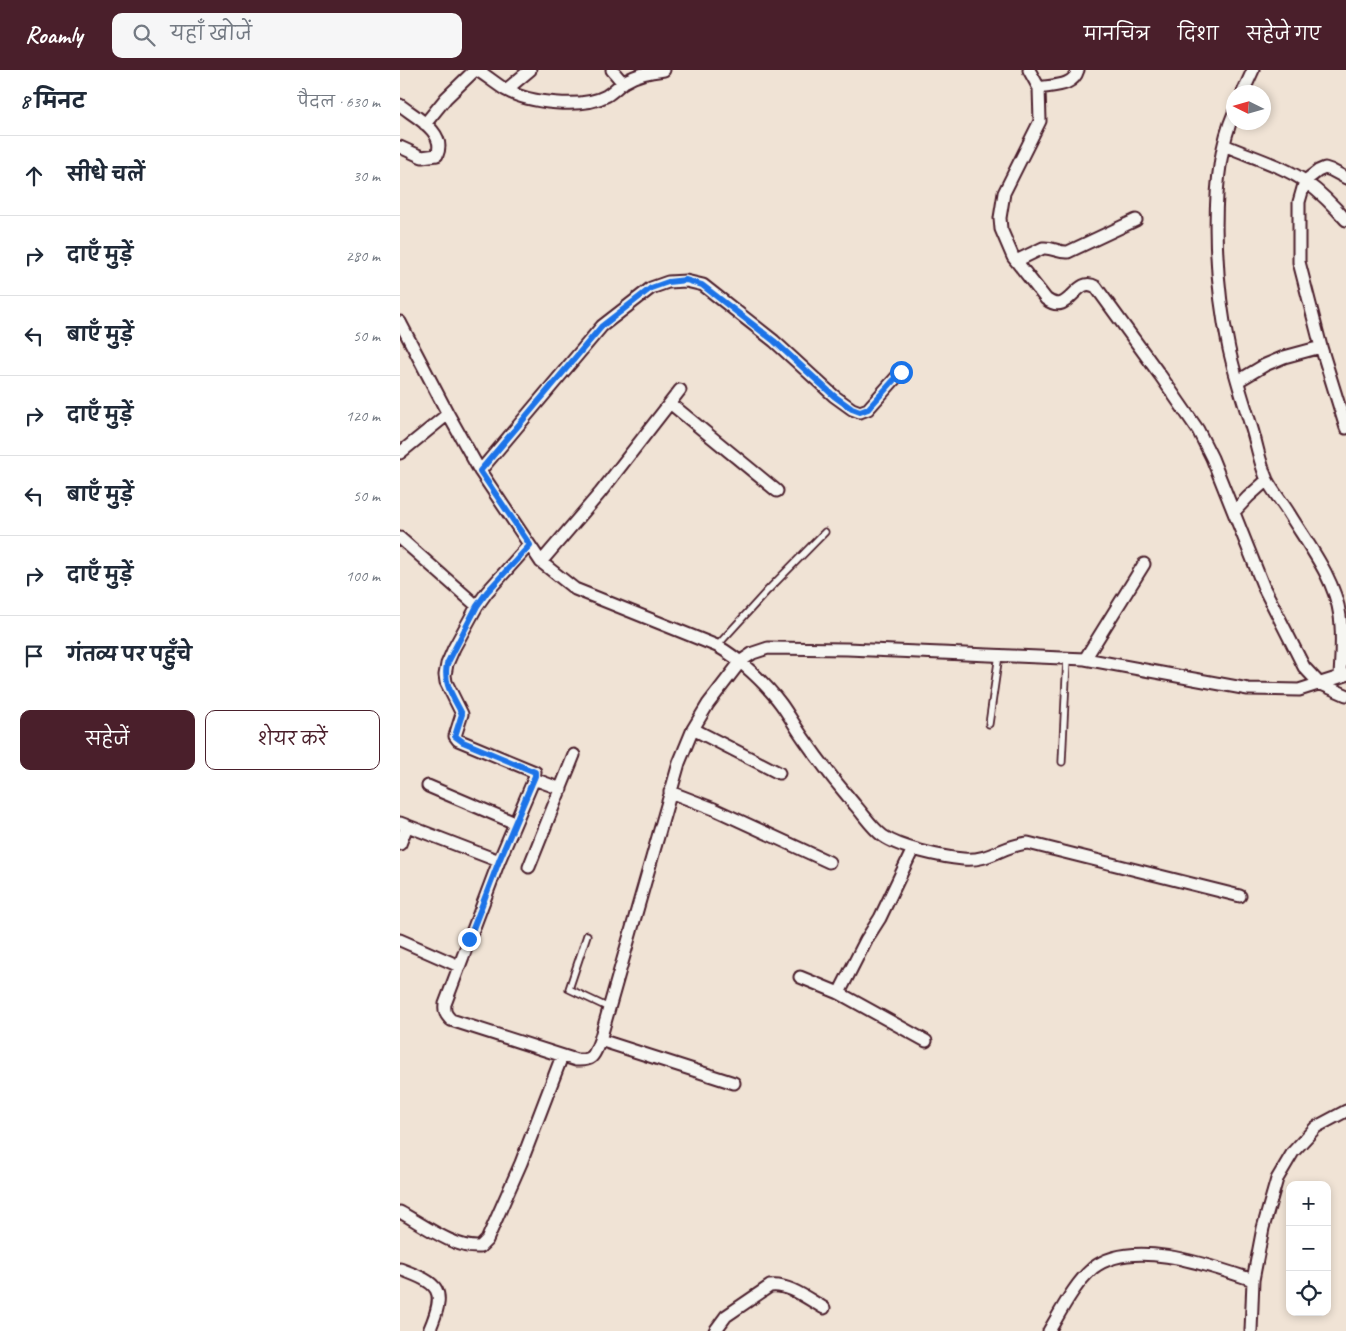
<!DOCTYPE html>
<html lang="hi">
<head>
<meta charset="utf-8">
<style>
  :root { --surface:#fff; --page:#f6f6f7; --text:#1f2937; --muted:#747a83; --line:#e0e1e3; --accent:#4a1f2b }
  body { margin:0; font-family:Caveat,"Playpen Sans Deva",sans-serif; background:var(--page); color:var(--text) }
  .controls { position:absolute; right:15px; bottom:15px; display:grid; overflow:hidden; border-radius:10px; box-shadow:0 2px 8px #0003 }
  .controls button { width:45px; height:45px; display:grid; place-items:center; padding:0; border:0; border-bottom:1px solid var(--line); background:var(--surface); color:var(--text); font:25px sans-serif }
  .compass { position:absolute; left:826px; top:15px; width:45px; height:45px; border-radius:50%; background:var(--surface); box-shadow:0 2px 8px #0003; rotate:275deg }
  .stop { position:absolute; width:15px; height:15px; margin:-11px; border:4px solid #1a73e8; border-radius:50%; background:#fff }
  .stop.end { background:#1a73e8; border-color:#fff; box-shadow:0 1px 5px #0008 }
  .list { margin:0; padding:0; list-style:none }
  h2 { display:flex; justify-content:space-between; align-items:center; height:65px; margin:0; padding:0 20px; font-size:21px }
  h2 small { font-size:16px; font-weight:400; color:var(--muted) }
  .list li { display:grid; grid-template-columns:32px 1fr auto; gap:15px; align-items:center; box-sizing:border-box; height:80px; padding:0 20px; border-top:1px solid var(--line) }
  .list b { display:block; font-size:19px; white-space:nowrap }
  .list em { font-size:16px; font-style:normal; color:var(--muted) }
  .actions { display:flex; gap:10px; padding:15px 20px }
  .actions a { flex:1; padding:11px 0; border:1px solid var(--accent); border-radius:10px; text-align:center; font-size:18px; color:var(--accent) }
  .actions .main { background:var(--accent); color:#fff }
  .icon { flex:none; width:28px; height:28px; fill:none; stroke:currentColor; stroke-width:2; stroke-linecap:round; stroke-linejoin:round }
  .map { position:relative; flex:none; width:946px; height:1261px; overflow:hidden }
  header { display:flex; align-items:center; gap:30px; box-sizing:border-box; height:70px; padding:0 25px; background:var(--accent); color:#fff }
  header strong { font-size:24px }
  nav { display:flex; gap:28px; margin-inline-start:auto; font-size:18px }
  .search { width:350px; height:45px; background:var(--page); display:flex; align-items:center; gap:12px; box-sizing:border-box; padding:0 18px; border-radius:10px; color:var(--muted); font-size:19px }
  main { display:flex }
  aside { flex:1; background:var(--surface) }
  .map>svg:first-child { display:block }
</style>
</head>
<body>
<header>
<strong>Roamly</strong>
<div class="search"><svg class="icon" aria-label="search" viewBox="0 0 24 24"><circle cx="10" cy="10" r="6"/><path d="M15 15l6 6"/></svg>यहाँ खोजें</div>
<nav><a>मानचित्र</a><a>दिशा</a><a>सहेजे गए</a></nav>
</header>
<main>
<aside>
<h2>8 मिनट<small>पैदल · 630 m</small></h2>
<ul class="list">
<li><svg class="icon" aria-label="ahead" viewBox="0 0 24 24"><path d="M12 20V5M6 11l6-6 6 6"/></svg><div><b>सीधे चलें</b></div><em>30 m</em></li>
<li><svg class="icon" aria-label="right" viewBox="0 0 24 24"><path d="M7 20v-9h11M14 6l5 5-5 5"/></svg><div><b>दाएँ मुड़ें</b></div><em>280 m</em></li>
<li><svg class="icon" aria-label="left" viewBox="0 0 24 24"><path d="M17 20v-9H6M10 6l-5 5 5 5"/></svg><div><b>बाएँ मुड़ें</b></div><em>50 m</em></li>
<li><svg class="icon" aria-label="right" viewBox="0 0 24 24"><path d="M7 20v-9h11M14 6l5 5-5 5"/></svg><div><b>दाएँ मुड़ें</b></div><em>120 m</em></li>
<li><svg class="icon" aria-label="left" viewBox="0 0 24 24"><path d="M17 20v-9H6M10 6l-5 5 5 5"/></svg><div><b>बाएँ मुड़ें</b></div><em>50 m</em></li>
<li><svg class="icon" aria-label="right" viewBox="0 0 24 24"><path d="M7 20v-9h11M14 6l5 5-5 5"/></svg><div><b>दाएँ मुड़ें</b></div><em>100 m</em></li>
<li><svg class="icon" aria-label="arrive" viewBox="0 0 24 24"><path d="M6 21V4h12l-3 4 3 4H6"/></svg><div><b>गंतव्य पर पहुँचे</b></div></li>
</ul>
<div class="actions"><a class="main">सहेजें</a><a>शेयर करें</a></div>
</aside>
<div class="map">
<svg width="946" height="1261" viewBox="0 0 946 1261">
  <rect width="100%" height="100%" fill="#f0e3d5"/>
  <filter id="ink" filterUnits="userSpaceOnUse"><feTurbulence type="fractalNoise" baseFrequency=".02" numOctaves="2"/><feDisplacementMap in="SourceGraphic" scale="10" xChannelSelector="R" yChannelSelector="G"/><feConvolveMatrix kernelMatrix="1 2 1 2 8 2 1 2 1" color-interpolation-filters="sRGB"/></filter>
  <g filter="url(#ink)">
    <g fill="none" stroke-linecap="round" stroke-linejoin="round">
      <defs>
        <path id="service" d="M 317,576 L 367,521 L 425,462
          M 589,654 L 599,585
          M 662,692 L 667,588
          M 187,865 L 169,919 L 209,938"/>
        <path id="minor" d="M 77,0 C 87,6 96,14 106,20 C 129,33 182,39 206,26 C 213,22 218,16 224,12 C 237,4 250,2 264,0
          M 212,0 L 223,13
          M 629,0 L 639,18 L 640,51 L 604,123 L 600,148 L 601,159 L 613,187 L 646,229 C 670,248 675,204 696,217 L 760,305 L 798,360 L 812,388 L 864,518 L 904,597 L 919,613 L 946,625
          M 639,18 C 654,15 673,17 678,0
          M 106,20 L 130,0
          M 843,22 L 853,0
          M 0,35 C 15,47 47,62 37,85 L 22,87 L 0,77
          M 834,43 C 807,105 815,214 829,279 C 835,306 844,333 852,359 C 857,375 860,394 867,410 C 873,422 883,433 890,445 C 909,476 935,509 940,546 C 943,566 941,586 940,606
          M 25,54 L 46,28 L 75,0
          M 824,75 C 849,86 886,97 906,112 C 921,123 934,136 946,150
          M 616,191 L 643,178 C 652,177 659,183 668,182 L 736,150
          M 0,252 L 48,344 L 80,401 L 141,492 L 175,519 L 317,576 C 338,587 367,615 381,634 C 389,645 396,658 404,669 C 420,692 437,714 455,735 C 464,745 472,758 483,766 C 500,778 542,787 563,789 C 589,792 603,775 628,773 L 840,826
          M 921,277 L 946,358
          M 838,311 L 865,295 L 884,287 L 921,277 L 899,192 L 899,132 L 905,111 L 918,101 L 925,98 L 931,100 L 946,108
          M 270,333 L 377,421
          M 0,383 L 48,344
          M 80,401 L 202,256 L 251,218 L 268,212 L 286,211 L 303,215 L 374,271 L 434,326 L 452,339 L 460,342 L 468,339 L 501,302
          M 834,442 L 848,427 L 867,410
          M 0,468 L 77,536
          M 129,475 L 87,522 L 77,536 L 54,578 L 47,594 L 45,605 L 46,612 L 62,644 L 55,666 L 58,670 L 135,702 L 134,709 L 99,791 L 45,934 C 44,942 46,945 51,950 L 176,990 C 194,991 194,985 200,970 L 279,693 L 293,659 L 308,634 L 341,591 L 353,583 L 368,578 L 447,579 L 685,589 L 848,619 L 899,620 L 946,605
          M 141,492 L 200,423 L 280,320
          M 685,589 L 744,494
          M 293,659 L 379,703
          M 134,709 L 161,719
          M 28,716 L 115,753
          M 270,722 L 314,739 L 429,792
          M 0,753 L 99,791
          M 0,774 L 7,756
          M 129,797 L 174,685
          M 0,870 L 59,896
          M 400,907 L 439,923 L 526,971
          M 439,923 L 466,870 L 480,848 L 513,779
          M 200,970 L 334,1013
          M 0,1142 C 22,1154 55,1179 80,1177 L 87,1170 L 121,1093 L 162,986
          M 0,1199 C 40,1214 47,1219 29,1261
          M 315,1261 L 326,1246 L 370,1216 C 388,1213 408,1229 424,1238
          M 649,1261 C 661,1241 675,1213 693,1198 C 733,1167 811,1196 853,1210
          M 851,1261 L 853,1210 L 863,1158 L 877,1109 L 893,1082 L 916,1057 L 946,1041"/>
      </defs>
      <use href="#service" stroke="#4a1f2b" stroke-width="9"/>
      <use href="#minor" stroke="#4a1f2b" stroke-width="15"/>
      <use href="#service" stroke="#f6f6f2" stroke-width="5.5"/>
      <use href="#minor" stroke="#f6f6f2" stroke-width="11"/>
    </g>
  </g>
  <g fill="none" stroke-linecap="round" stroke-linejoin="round" filter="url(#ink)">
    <path stroke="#1a73e8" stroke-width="6" d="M 69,869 L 99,791 L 135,706 L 135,702 L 63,672 L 55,666 L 62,644 C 53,626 43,614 47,594 L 77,536 L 87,522 L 130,475 L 80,401 L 202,256 L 251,218 L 268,212 L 286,210 L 302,215 L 374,271 L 434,326 L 452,339 L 460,342 L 468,339 L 501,302"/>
  </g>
</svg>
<div class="controls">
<button>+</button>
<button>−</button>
<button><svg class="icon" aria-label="locate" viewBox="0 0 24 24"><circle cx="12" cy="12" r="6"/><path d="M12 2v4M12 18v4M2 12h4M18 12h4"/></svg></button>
</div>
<svg class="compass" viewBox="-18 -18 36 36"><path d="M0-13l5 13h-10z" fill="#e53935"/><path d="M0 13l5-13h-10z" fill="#747a83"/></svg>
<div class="stop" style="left:501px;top:302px"></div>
<div class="stop end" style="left:69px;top:869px"></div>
</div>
</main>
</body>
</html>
